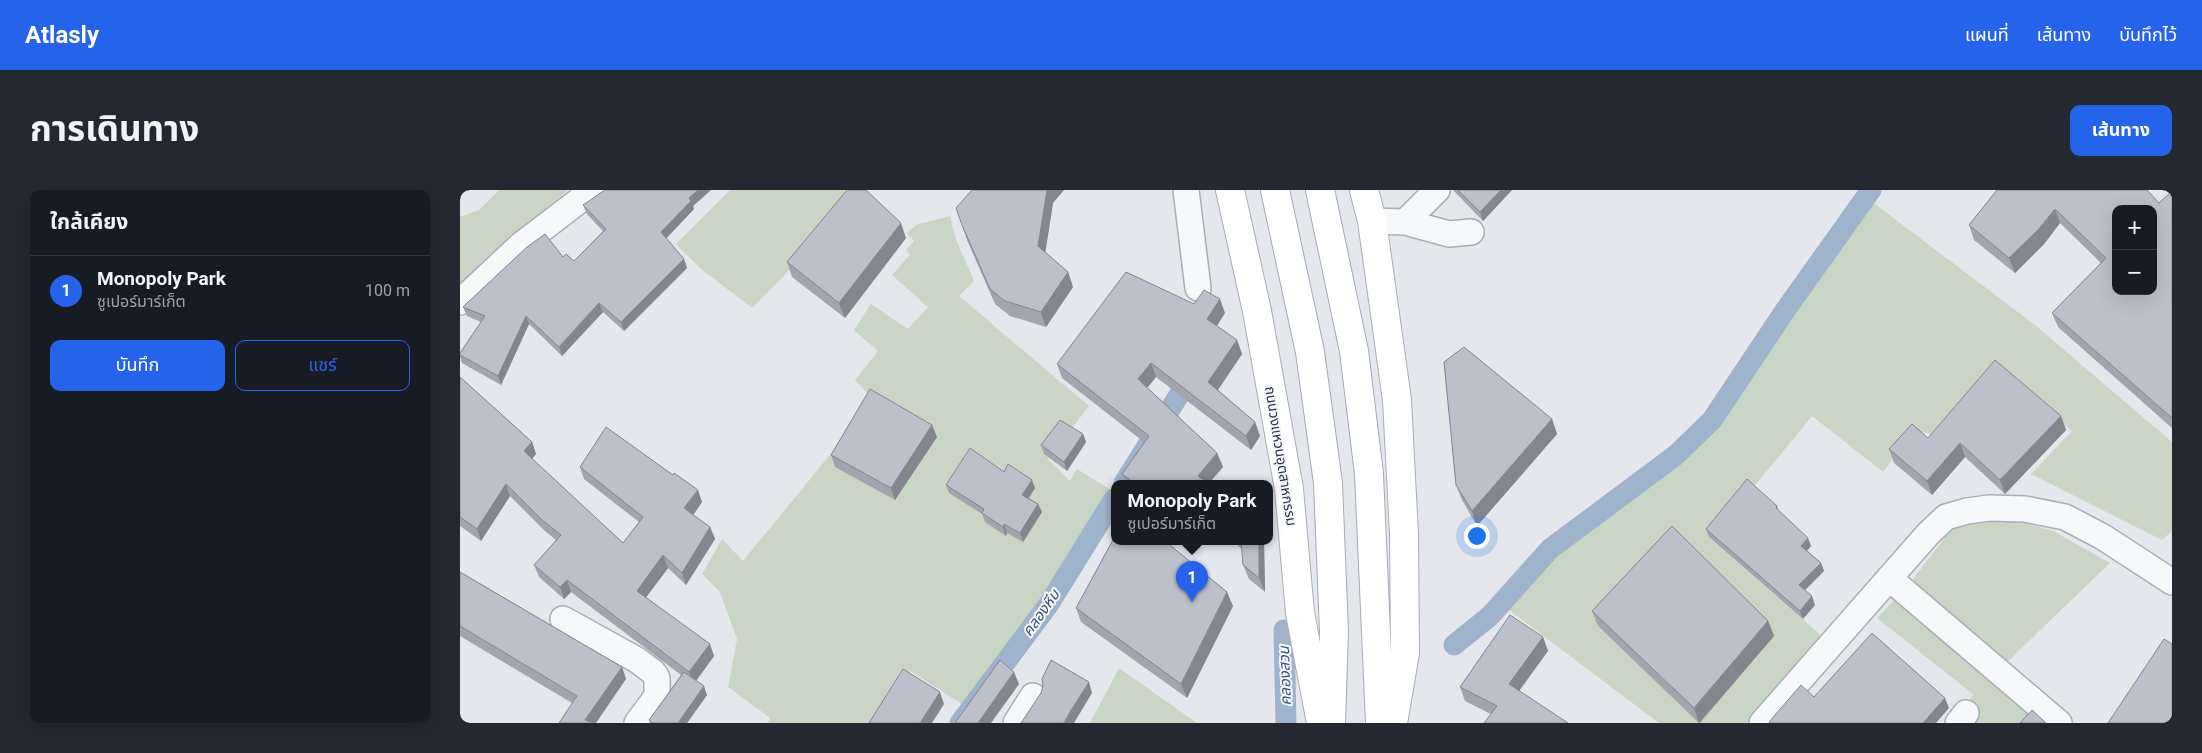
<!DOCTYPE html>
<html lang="th">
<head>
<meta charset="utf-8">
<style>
  :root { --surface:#171b24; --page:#242831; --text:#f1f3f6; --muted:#9ea1a6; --line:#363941; --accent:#2563eb }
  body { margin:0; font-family:Roboto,"Noto Sans Thai",sans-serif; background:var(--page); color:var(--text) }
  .controls { position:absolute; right:15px; top:15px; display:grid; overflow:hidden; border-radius:10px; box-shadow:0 5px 20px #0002 }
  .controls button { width:45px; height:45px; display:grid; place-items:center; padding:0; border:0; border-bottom:1px solid var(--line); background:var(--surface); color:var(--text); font:25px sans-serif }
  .you { position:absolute; left:1016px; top:345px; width:18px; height:18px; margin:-12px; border:4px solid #fff; border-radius:50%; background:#1a73e8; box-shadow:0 0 0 8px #1a73e833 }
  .badge { display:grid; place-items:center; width:32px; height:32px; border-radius:50%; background:var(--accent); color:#fff; font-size:16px; font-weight:700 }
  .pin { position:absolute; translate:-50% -41px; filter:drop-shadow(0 1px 2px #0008) }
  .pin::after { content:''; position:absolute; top:26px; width:18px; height:15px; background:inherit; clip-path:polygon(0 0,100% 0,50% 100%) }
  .popup { position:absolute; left:651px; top:290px; width:162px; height:65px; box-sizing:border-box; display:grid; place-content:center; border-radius:10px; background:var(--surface); filter:drop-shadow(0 1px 4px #0005); font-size:16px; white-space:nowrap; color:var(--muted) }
  .popup b { font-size:19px; color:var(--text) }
  .popup::after { content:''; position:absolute; left:50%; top:100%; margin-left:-10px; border:10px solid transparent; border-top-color:var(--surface) }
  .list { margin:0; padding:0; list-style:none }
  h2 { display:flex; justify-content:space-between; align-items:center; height:65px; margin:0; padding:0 20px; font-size:21px }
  h2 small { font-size:16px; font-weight:400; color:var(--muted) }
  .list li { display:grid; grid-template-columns:32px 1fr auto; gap:15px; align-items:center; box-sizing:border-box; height:70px; padding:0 20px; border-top:1px solid var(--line) }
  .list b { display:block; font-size:19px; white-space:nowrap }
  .list p { margin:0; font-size:16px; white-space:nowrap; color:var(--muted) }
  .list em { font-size:16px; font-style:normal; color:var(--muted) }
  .actions { display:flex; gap:10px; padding:15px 20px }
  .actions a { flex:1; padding:11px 0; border:1px solid var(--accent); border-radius:10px; text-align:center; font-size:18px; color:var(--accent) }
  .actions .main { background:var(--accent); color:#fff }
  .map { position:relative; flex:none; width:1712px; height:533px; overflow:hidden; border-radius:10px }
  header { display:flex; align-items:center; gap:30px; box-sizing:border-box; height:70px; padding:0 25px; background:var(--accent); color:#fff }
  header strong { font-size:24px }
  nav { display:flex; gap:28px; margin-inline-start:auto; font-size:18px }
  .intro { display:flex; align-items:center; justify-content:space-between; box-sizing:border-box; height:120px; padding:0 30px }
  h1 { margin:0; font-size:35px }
  .button { padding:12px 22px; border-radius:10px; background:var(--accent); color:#fff; font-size:18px; font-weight:700 }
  main { display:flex; gap:30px; padding:0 30px }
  aside { flex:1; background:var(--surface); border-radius:10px; box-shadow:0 5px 20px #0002 }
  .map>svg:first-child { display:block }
</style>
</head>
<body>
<header>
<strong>Atlasly</strong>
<nav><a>แผนที่</a><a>เส้นทาง</a><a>บันทึกไว้</a></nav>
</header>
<div class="intro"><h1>การเดินทาง</h1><a class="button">เส้นทาง</a></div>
<main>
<aside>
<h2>ใกล้เคียง<small></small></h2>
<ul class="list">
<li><span class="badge">1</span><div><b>Monopoly Park</b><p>ซูเปอร์มาร์เก็ต</p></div><em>100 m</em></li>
</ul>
<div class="actions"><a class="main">บันทึก</a><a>แชร์</a></div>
</aside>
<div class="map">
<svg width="1712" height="533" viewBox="0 0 1712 533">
  <rect width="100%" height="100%" fill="#e4e7ec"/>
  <path fill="#c9d6c5" d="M 39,0 L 108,0 L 83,21 L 81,32 L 0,107 L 0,27 L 19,20 Z
    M 270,0 L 400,0 L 346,63 L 292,118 L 240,78 L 216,54 Z
    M 1411,11 L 1575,135 L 1712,252 L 1712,341 L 1702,350 L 1571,284 L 1612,241 L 1538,176 L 1475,245 L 1454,240 L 1423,282 L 1352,226 L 1251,349 L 1365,449 L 1293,533 L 1199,533 L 1045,417 L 1086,370 L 1196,288 L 1249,241 L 1302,173 Z
    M 490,26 L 496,49 L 514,91 L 499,106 L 629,216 L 588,269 L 610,291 L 617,279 L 651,300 L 587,406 L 505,516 L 450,481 L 417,533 L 308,533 L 310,528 L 268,497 L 277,449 L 260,402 L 242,384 L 262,349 L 283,371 L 414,211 L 395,190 L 418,161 L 394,140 L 411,114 L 448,139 L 468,117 L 432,85 L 450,65 L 446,60 L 454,51 L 446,43 L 458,34 Z
    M 1522,329 L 1558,331 L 1593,341 L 1650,373 L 1543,476 L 1614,533 L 1485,533 L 1514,505 L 1417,428 L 1450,393 L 1493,337 Z
    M 659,478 L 737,533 L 630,533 Z"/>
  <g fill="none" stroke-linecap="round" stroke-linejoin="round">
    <path stroke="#9fb4cc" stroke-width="21" d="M 664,293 L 734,181
      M 824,440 L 826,533
      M 994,455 L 1030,426 L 1090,359 L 1216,265 L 1252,230 L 1324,122 L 1411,0
      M 500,533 L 589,414 L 654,309"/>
    <defs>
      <path id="street" d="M 726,0 L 738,98
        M 912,31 L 945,32 L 977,0
        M 945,32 L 989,44 L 1011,42
        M 0,112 L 61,55 L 133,0
        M 1429,388 L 1599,533
        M 103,429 L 177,470 L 193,482 L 197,488 L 197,506 L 177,533
        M 556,533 L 573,506
        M 1302,533 L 1468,344 L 1486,327 L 1507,321 L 1529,318 L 1565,319 L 1605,327 L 1643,347 L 1712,392
        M 1498,533 L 1506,523"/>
      <path id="secondary" d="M 770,0 L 797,121 L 829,299 L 840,423 L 861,533
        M 904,0 L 912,31 L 937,210 L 944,344 L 945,463 L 933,533"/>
      <path id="primary" d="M 815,0 L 850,162 L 868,293 L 874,442 L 871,533
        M 860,0 L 894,161 L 909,284 L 920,533"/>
    </defs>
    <use href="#street" stroke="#a9aeb7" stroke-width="28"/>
    <use href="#secondary" stroke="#a9aeb7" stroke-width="30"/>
    <use href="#primary" stroke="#a3abb8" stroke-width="30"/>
    <use href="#street" stroke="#f7f8fa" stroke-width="25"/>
    <use href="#secondary" stroke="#fff" stroke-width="28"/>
    <use href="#primary" stroke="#fff" stroke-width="28"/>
  </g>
  <path fill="#a1a5ae" d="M 145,0 L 251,0 L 233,16 L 234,19 L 206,48 L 224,69 L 227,78 L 164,141 L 143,122 L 102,166 L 69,134 L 41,195 L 2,173 L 0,167 L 0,163 L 21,132 L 7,126 L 3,117 L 103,67 L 114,71 L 143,41 L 127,24 L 123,15 Z
    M 993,0 L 1052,0 L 1023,31 Z
    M 1537,0 L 1699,13 L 1712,1 L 1712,238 L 1598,137 L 1592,123 L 1641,73 L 1600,33 L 1584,54 L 1555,83 L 1514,50 L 1509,35 Z
    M 593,13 L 585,62 L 608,82 L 613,97 L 586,137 L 550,126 L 535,114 L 507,50 L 502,35 Z
    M 446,48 L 385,128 L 332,87 L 327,72 Z
    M 734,114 L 765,123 L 757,136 L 777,150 L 782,164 L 758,200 L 795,232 L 800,246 L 791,260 L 696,187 L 687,198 L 757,263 L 763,277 L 749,293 L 665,293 L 662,284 L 684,252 L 602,188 L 597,174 Z
    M 0,187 L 72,252 L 76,264 L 72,269 L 163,353 L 179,332 L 124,289 L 120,277 L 242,312 L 233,325 L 250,337 L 255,349 L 226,395 L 208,378 L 186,407 L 254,466 L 236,491 L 247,505 L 227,533 L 190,533 L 189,530 L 221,485 L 111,402 L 104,409 L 79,387 L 74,375 L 96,350 L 85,341 L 50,306 L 21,351 L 0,336 Z
    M 1601,226 L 1606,240 L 1545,304 L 1505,267 L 1472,305 L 1434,273 L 1429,259 L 1468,248 Z
    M 1092,229 L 1097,244 L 1017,336 L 1002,310 L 996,295 Z
    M 623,244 L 626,252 L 607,281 L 584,264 L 581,255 Z
    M 477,247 L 435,310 L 375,277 L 371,265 Z
    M 544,282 L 575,298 L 569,308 L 578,314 L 582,322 L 563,352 L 547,343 L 546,346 L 525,332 L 522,324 L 489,303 L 486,295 Z
    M 1317,316 L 1319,321 L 1351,356 L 1347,361 L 1361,373 L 1364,381 L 1345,400 L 1355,415 L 1343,429 L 1249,347 L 1246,339 Z
    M 772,351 L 804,351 L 805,402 L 789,389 L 783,375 L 782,359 Z
    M 0,382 L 162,477 L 166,489 L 112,513 L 0,446 Z
    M 773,416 L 727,508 L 621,432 L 616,418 Z
    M 1132,421 L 1308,431 L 1314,446 L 1240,533 L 1239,533 L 1138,436 Z
    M 1083,447 L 1088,461 L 1031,524 L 1005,511 L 1000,497 Z"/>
  <path fill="#83868d" d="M 238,0 L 251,0 L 233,16 L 234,19 L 204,51 L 201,42 L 229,8 Z
    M 587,0 L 604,0 L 593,13 L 584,71 L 578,56 Z
    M 1041,0 L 1052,0 L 1023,31 L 1020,22 Z
    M 1595,19 L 1600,33 L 1584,54 L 1555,83 L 1549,68 Z
    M 441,33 L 446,48 L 385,128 L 379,113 Z
    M 224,69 L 227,78 L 164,141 L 161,132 Z
    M 608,82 L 613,97 L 586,137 L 581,122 Z
    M 760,109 L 765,123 L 752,143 L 747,129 Z
    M 139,113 L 143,122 L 102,166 L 99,157 Z
    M 66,126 L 69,134 L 41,195 L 38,186 Z
    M 777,150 L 782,164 L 753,207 L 748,192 Z
    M 691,173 L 696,187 L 683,203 L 678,189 Z
    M 1601,226 L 1606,240 L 1545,304 L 1540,290 Z
    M 1092,229 L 1097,244 L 1017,336 L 1012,321 Z
    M 795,232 L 800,246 L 791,260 L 786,246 Z
    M 472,235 L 477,247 L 435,310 L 431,298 Z
    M 623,244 L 626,252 L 607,281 L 604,272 Z
    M 72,252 L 76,264 L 68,273 L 64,261 Z
    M 1500,253 L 1505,267 L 1472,305 L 1467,291 Z
    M 757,263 L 763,277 L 749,293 L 741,293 L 738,286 Z
    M 572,290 L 575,298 L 565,314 L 562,305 Z
    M 46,294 L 50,306 L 21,351 L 17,339 Z
    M 238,300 L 242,312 L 229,331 L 224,318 Z
    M 578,314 L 582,322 L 563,352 L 560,343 Z
    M 544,334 L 547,343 L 546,346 L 543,337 Z
    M 250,337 L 255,349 L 226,395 L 222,383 Z
    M 1348,348 L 1351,356 L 1344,364 L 1341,356 Z
    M 799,351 L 804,351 L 805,402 L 799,388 Z
    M 203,365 L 208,378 L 182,413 L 177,401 Z
    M 1361,373 L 1364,381 L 1342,403 L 1339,395 Z
    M 107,390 L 111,402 L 104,409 L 100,397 Z
    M 767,402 L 773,416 L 727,508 L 721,494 Z
    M 1352,406 L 1355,415 L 1343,429 L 1340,421 Z
    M 1308,431 L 1314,446 L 1239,533 L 1234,518 Z
    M 1083,447 L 1088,461 L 1054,508 L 1049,494 Z
    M 250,454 L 254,466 L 233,495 L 229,482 Z
    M 162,477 L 166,489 L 136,533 L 126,533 L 125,530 Z
    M 554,482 L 559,494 L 531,533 L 518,533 Z
    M 629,492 L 632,503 L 614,533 L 604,533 L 610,522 Z
    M 244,496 L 247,505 L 227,533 L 218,533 Z
    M 480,502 L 484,514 L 472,533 L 460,533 Z
    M 1485,508 L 1489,518 L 1476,533 L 1463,533 Z"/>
  <path fill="#bbc0ca" stroke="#83868d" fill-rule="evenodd" d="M 145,0 L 238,0 L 229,8 L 231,11 L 201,42 L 224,69 L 161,132 L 139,113 L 99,157 L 66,126 L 38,186 L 0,165 L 0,163 L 25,126 L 3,117 L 6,114 L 67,57 L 85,44 L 103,67 L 106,64 L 114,71 L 146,39 L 123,15 Z
    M 387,0 L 406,0 L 441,33 L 379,113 L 327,72 Z
    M 512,0 L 587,0 L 578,56 L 608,82 L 581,122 L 545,111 L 530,99 L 502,35 L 496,18 Z
    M 998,0 L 1041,0 L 1020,22 Z
    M 1537,0 L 1687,0 L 1699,13 L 1712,1 L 1712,228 L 1592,123 L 1646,68 L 1595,19 L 1578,40 L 1549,68 L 1509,35 ZM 1656,19 L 1693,19 L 1693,101 L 1656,101 Z
    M 666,82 L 734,114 L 744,100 L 760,109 L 747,129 L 777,150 L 748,192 L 795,232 L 786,246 L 691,173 L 678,189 L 757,263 L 738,286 L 748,293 L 674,293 L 662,284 L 689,246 L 597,174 Z
    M 1004,157 L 1092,229 L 1012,321 L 996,295 L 984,172 Z
    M 1535,170 L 1601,226 L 1540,290 L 1500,253 L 1467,291 L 1429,259 L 1452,234 L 1468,248 Z
    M 0,187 L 72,252 L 64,261 L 163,353 L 183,327 L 120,277 L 146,237 L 213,285 L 214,283 L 238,300 L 224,318 L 250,337 L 222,383 L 203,365 L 177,401 L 250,454 L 229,482 L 107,390 L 100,397 L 74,375 L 101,345 L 81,329 L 46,294 L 17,339 L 0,327 Z
    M 410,199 L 472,235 L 431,298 L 371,265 Z
    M 600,230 L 623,244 L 604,272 L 581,255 Z
    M 510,258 L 544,282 L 548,274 L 572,290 L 562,305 L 578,314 L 560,343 L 544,334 L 543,337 L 522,323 L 524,319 L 486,295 Z
    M 1287,289 L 1317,316 L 1316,318 L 1348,348 L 1341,356 L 1361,373 L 1339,395 L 1352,406 L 1340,421 L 1246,339 Z
    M 1212,336 L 1308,431 L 1234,518 L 1132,421 Z
    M 654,348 L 654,351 L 705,351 L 767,402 L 721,494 L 616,418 Z
    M 781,351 L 799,351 L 799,388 L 783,375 Z
    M 0,382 L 162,477 L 125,530 L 134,533 L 99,533 L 117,506 L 0,436 Z
    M 1050,425 L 1083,447 L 1049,494 L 1108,533 L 1024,533 L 1037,516 L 1000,497 Z
    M 1412,443 L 1485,508 L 1463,533 L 1311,533 L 1309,532 L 1341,495 L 1354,507 Z
    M 1704,449 L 1712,454 L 1712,533 L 1648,533 Z
    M 540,470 L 554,482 L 518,533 L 495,533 Z
    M 591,470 L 629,492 L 610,522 L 604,533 L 561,533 L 581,503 L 583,496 L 582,489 Z
    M 443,479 L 480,502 L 460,533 L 409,533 Z
    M 224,482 L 244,496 L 218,533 L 192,533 L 189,530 Z
    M 1572,520 L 1586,533 L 1560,533 Z"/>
  <g text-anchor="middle" stroke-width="4" stroke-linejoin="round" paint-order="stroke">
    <g font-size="14" fill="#2b3445" stroke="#f4f6f9">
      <text transform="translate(821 266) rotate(81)" y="5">ถนนวงแหวนอุตสาหกรรม</text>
    </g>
    <g font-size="15" font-style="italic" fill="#34527a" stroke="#f4f6f9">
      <text transform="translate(581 423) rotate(-55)" y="5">คลองหีบ</text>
      <text transform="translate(825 486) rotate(-92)" y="5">คลองสวน</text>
    </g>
  </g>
</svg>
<div class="controls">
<button>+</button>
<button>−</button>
</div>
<div class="you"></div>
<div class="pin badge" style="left:732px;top:412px">1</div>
<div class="popup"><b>Monopoly Park</b>ซูเปอร์มาร์เก็ต</div>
</div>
</main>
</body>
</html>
